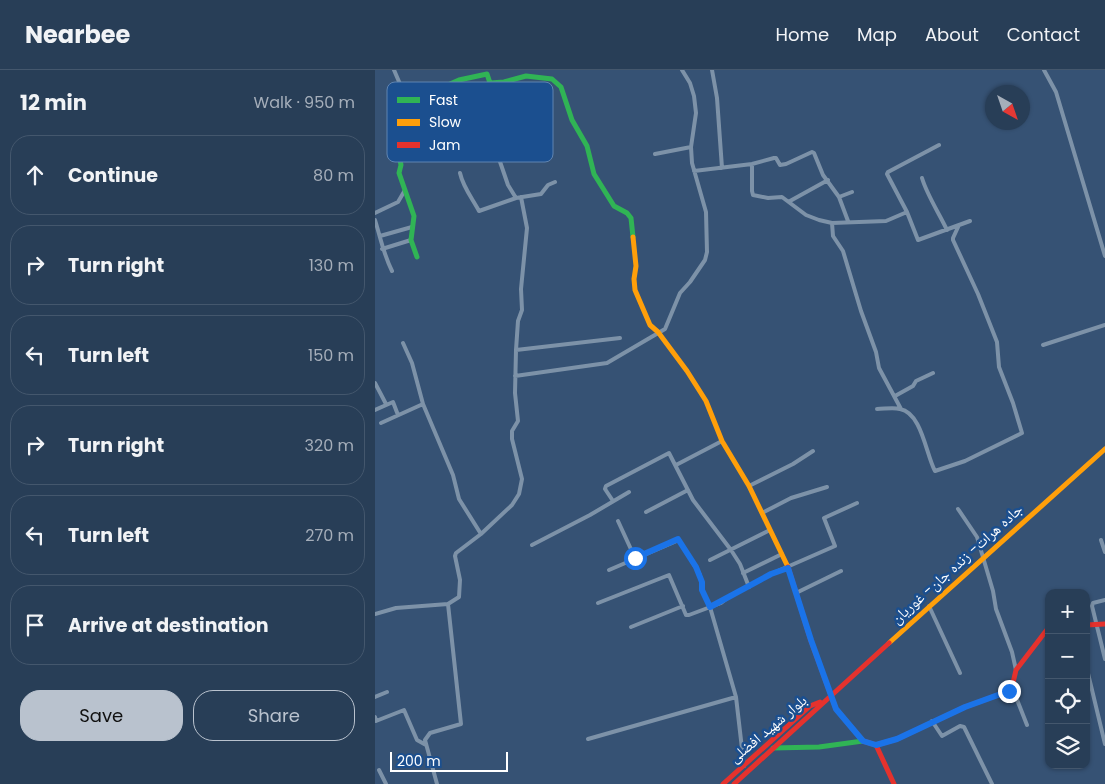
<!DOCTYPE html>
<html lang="en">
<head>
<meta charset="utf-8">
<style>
  :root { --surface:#283e57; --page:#30455d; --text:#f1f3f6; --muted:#a5aeba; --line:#44576d; --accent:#b9c2ce }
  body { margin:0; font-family:Poppins,"Noto Naskh Arabic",sans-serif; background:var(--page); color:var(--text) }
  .controls { position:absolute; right:15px; bottom:15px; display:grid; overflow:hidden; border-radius:10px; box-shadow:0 1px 4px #0004 }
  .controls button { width:45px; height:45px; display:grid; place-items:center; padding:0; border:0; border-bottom:1px solid var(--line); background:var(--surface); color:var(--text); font:25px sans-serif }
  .compass { position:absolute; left:610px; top:15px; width:45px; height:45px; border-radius:50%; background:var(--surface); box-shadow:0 1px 4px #0004; rotate:140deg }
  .scale { position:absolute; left:15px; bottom:12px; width:118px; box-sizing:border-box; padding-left:5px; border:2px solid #fff; border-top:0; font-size:14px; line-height:18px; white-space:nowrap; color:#fff; -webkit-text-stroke:4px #1b4f8f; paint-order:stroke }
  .stop { position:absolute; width:15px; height:15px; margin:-11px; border:4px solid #1a73e8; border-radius:50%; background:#fff }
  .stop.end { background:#1a73e8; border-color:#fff; box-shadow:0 1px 5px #0008 }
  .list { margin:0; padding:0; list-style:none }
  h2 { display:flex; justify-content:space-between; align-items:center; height:65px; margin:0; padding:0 20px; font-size:21px }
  h2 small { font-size:16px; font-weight:400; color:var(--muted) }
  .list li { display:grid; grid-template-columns:32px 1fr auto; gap:15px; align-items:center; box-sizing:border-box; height:80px; margin:0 10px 10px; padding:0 10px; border:1px solid var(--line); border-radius:20px }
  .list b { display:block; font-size:19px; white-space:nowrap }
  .list em { font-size:16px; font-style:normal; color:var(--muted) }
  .actions { display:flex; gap:10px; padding:15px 20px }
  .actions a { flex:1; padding:11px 0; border:1px solid var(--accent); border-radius:20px; text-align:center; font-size:18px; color:var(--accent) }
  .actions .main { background:var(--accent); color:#111 }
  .icon { flex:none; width:28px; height:28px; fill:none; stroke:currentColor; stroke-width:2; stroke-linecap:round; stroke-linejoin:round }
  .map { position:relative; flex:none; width:730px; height:714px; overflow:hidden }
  header { display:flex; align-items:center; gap:30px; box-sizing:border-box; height:70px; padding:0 25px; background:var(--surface); border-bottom:1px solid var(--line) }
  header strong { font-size:24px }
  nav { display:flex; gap:28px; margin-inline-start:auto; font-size:18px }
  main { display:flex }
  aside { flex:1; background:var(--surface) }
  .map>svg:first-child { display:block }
</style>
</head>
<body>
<header>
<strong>Nearbee</strong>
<nav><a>Home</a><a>Map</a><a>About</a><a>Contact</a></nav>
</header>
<main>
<aside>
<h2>12 min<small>Walk · 950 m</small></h2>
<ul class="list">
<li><svg class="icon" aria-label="ahead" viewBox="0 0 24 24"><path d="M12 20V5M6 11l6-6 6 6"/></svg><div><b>Continue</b></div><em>80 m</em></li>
<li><svg class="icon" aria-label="right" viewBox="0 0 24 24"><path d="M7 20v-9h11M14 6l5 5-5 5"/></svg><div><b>Turn right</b></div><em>130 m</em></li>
<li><svg class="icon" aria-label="left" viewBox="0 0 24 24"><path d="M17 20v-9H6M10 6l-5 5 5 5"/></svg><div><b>Turn left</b></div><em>150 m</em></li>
<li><svg class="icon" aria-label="right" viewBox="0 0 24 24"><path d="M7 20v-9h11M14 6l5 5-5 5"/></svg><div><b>Turn right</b></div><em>320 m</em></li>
<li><svg class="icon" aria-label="left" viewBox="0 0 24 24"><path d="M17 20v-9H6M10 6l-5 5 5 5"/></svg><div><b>Turn left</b></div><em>270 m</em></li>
<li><svg class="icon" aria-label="arrive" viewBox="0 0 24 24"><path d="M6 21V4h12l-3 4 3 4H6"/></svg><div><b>Arrive at destination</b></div></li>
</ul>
<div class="actions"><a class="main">Save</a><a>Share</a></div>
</aside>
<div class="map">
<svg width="730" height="714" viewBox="0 0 730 714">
  <rect width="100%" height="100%" fill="#365274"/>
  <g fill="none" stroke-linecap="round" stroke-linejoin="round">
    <path stroke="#7d92a8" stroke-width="4" d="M 19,0 L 28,21
      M 337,0 L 342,28 L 347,98
      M 669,0 L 681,22 L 730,186
      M 115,13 L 121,42 L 128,68 L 122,83 L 133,115 L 141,128
      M 564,75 L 513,102 L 512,104 L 532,142 L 543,170 L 595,151
      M 280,84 L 316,77
      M 377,94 L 377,121 L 378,125 L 393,128 L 407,127 L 431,145 L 444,150 L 457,153 L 511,151 L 532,142
      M 319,101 L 377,94 L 399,88 L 401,88 L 405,95 L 411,94 L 437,82 L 439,83 L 448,105 L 464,127 L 477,122
      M 85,103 C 88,117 97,128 104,141 L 141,128 L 166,124 L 173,115 L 180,112
      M 547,108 C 552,125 564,143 572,160
      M 464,127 L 473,151
      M 415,131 L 453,110
      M 0,143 L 23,132 L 30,120
      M 0,150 C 6,169 8,183 17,201
      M 457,153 L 458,166 L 468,181 L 486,241 L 501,282 L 504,298 L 526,339
      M 5,166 L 37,157
      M 7,179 L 36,170
      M 28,273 L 37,293 L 48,334 L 78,405 L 84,429 L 106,464
      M 668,275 L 730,255
      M 141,280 L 245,268
      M 140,306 L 232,293 L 290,259 L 305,223 L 315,212 L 330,190 L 332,182 L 331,142 L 317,93 L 316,77 L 321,43 L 319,26 L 315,13 L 307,0
      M 0,313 L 11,334
      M 520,326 L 538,316 L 541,311 L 558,303
      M 502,339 C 509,339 518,337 525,339 C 547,343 551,385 560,401 L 590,391 L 647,363 L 638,333 L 624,297 L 622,272 L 603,224 L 578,170 L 578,168 L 584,155
      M 0,340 L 18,332 L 23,345
      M 6,353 L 48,334
      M 301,395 L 347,371
      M 374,416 L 418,394 L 438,381
      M 238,431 L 230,419 L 231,416 L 294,383 L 318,430 L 356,480 L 365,494 L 374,517
      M 583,439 L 602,467 L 618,521 L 621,539 L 637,582 L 641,600
      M 271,442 L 313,420
      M 387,443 L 416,428 L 452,417
      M 243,451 L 260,488
      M 726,470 L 730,482
      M 157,475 L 215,445 L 254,422
      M 335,490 L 395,460
      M 234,500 L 304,470 L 324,503 L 327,512 L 327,520 L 335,537 L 361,627 L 369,696
      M 368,503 L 407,484
      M 421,523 L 466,501
      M 730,530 L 718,533 L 717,536 L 730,589
      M 223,533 L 294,505 L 311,545 L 314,545 L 346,533 L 355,526 L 396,504 L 460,476 L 449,448 L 482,433
      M 554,536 L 585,603
      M 0,544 L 21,538 L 73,534 L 84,527 L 85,510 L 80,486 L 81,483 L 106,464 L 137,435 L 144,424 L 147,409 L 137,369 L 137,361 L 143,351 L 140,323 L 141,280 L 143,251 L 147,240 L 146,219 L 152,158 L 146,127
      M 256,557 L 308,536
      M 711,595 L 730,674
      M 637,617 L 652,655
      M 0,627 L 12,622
      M 0,647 L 1,651 L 29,640 L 42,670 L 51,675
      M 557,651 L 567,666 L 585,656 L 589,657 L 617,714
      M 213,669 L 361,627
      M 4,700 L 11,714
      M 62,714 L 50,670 L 55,663 L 86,654 L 73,534"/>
    <path stroke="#30b455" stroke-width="5" d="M 42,187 L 36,170 L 39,146 L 24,103 L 26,95 L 24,85 L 25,66 L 16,34 L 22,22 L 38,16 L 66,18 L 84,10 L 112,4 L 115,13 L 129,12 L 151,6 L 177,9 L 186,17 L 197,50 L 212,76 L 219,104 L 239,136 L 252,143 L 256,148 L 258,167
      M 398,678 L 444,677 L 488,671"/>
    <path stroke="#ff9f0a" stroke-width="5" d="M 258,167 L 261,196 L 259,209 L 260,220 L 275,255 L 283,262 L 312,301 L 331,331 L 347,371 L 374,416 L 413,497
      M 514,573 L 730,379"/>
    <path stroke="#e5322d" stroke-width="5" d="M 413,497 L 436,571 L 461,639 L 488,671 L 501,675 L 519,714
      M 711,555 L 730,554
      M 501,675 L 522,669 L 590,637 L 634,621 L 637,617 L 641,600 L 674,557
      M 348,714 L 435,636 L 445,632
      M 359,714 L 514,573"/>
  </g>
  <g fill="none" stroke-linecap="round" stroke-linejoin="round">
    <path stroke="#1a73e8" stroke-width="6" d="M 260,488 L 303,469 L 321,497 L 327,512 L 327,520 L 335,537 L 396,504 L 413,498 L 436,570 L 461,639 L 488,671 L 501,675 L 522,669 L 590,637 L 634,621"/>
  </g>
  <g text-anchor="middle" stroke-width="5" stroke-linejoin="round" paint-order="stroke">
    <g font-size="15" fill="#fff" stroke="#1b4f8f">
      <text transform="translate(582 494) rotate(-42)" y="5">جاده هرات- زنده جان- غوریان</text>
      <text transform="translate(393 659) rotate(-40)" y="5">بلوار شهید افضلی</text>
    </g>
  </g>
  <rect x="12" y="12" width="166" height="80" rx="8" fill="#1b4f8f" stroke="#5f84b1" stroke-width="1"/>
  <rect x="22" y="27" width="23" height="6" fill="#30b455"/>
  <rect x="22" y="49" width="23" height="7" fill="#ff9f0a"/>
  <rect x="22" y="72" width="23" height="6" fill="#e5322d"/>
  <g font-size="14" fill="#fff">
    <text x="54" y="35">Fast</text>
    <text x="54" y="57">Slow</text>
    <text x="54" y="80">Jam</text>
  </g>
</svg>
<div class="controls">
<button>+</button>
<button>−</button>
<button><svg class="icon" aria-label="locate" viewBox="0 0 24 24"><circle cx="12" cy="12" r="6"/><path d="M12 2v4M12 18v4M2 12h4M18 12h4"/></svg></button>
<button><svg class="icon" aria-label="layers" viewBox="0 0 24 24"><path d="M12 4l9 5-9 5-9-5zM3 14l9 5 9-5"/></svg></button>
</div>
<svg class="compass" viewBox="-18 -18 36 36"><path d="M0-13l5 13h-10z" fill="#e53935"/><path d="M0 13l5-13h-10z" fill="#a5aeba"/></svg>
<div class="scale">200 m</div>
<div class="stop" style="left:260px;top:488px"></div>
<div class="stop end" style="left:634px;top:621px"></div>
</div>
</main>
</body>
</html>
